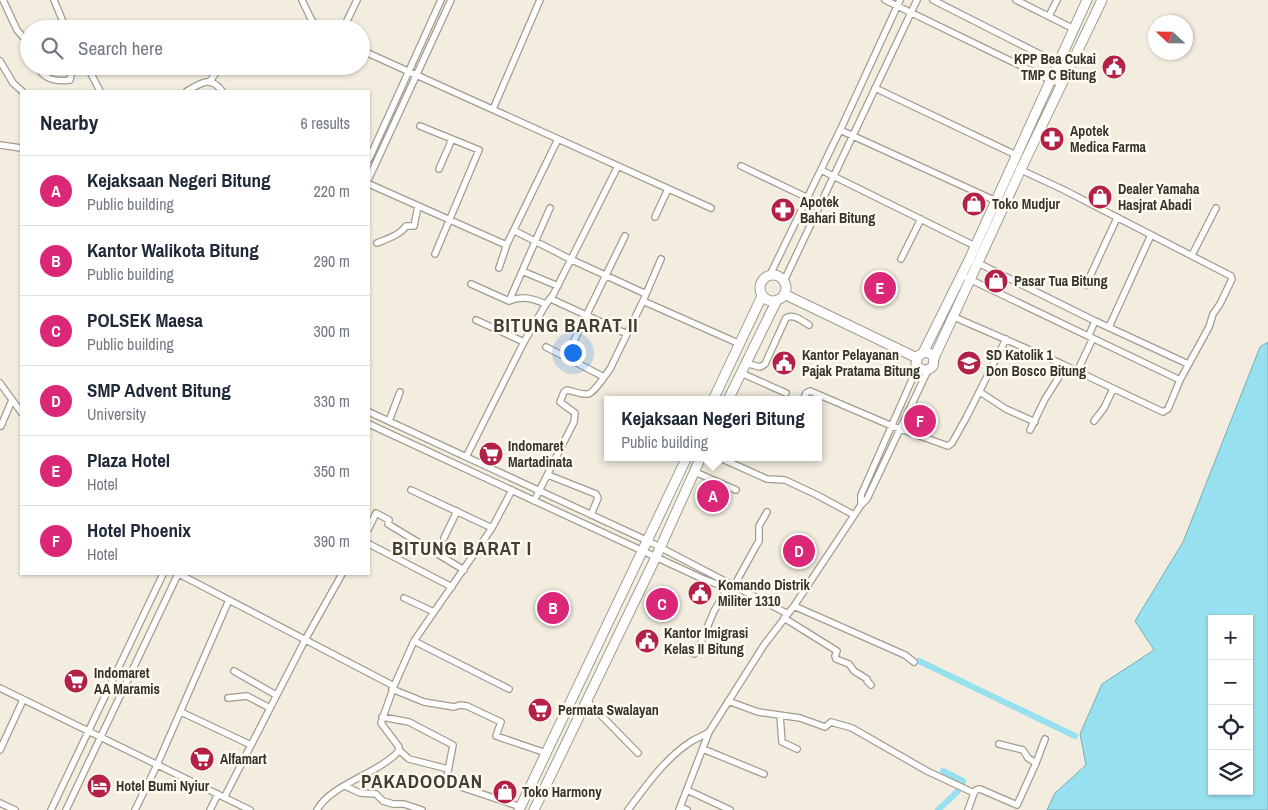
<!DOCTYPE html>
<html lang="en">
<head>
<meta charset="utf-8">
<style>
  :root { --surface:#fff; --page:#f6f6f7; --text:#1f2937; --muted:#747a83; --line:#e0e1e3; --accent:#db2777 }
  body { margin:0; font-family:"Archivo Narrow",sans-serif; background:var(--page); color:var(--text) }
  .controls { position:absolute; right:15px; bottom:15px; display:grid; overflow:hidden; border-radius:0px; box-shadow:0 1px 4px #0004 }
  .controls button { width:45px; height:45px; display:grid; place-items:center; padding:0; border:0; border-bottom:1px solid var(--line); background:var(--surface); color:var(--text); font:25px sans-serif }
  .compass { position:absolute; left:1148px; top:15px; width:45px; height:45px; border-radius:50%; background:var(--surface); box-shadow:0 1px 4px #0004; rotate:292deg }
  .you { position:absolute; left:572px; top:352px; width:18px; height:18px; margin:-12px; border:4px solid #fff; border-radius:50%; background:#1a73e8; box-shadow:0 0 0 8px #1a73e833 }
  .badge { display:grid; place-items:center; width:32px; height:32px; border-radius:50%; background:var(--accent); color:#fff; font-size:16px; font-weight:700 }
  .pin { position:absolute; translate:-50% -50%; border:2px solid #fff; box-shadow:0 1px 5px #0006 }
  .popup { position:absolute; left:604px; top:396px; width:218px; height:65px; box-sizing:border-box; display:grid; place-content:center; border-radius:0px; background:var(--surface); filter:drop-shadow(0 1px 4px #0005); font-size:16px; white-space:nowrap; color:var(--muted) }
  .popup b { font-size:19px; color:var(--text) }
  .popup::after { content:''; position:absolute; left:50%; top:100%; margin-left:-10px; border:10px solid transparent; border-top-color:var(--surface) }
  .list { margin:0; padding:0; list-style:none }
  h2 { display:flex; justify-content:space-between; align-items:center; height:65px; margin:0; padding:0 20px; font-size:21px }
  h2 small { font-size:16px; font-weight:400; color:var(--muted) }
  .list li { display:grid; grid-template-columns:32px 1fr auto; gap:15px; align-items:center; box-sizing:border-box; height:70px; padding:0 20px; border-top:1px solid var(--line) }
  .list b { display:block; font-size:19px; white-space:nowrap }
  .list p { margin:0; font-size:16px; white-space:nowrap; color:var(--muted) }
  .list em { font-size:16px; font-style:normal; color:var(--muted) }
  .icon { flex:none; width:28px; height:28px; fill:none; stroke:currentColor; stroke-width:2; stroke-linecap:round; stroke-linejoin:round }
  .map { position:relative; flex:none; width:1268px; height:810px; overflow:hidden }
  .search { position:absolute; background:var(--surface); box-shadow:0 1px 4px #0004; left:20px; top:20px; width:350px; height:55px; display:flex; align-items:center; gap:12px; box-sizing:border-box; padding:0 18px; border-radius:28px; color:var(--muted); font-size:19px }
  .panel { position:absolute; background:var(--surface); box-shadow:0 1px 4px #0004; left:20px; top:90px; width:350px; height:485px; border-radius:0px }
  .map>svg:first-child { display:block }
</style>
</head>
<body>
<div class="map">
<svg width="1268" height="810" viewBox="0 0 1268 810">
  <rect width="100%" height="100%" fill="#f2edde"/>
  <path fill="#96e0ef" stroke="#79acb5" fill-rule="evenodd" d="M 1268,342 L 1268,810 L 1047,810 L 1055,793 L 1086,765 L 1080,734 L 1102,684 L 1154,650 L 1135,621 L 1183,542 L 1260,347 ZM 1212,619 L 1249,619 L 1249,791 L 1212,791 Z"/>
  <g fill="none" stroke-linecap="round" stroke-linejoin="round">
    <path stroke="#96e0ef" stroke-width="6" d="M 919,661 L 1075,736
      M 938,810 L 957,792 L 963,781 L 943,771"/>
    <defs>
      <path id="minor" d="M 3,0 L 17,30 L 24,38 L 29,49
        M 54,0 L 66,29
        M 302,0 L 311,19 L 319,29
        M 885,0 L 1050,80 L 1062,84
        M 933,0 L 1069,69
        M 1016,0 L 1074,29
        M 1049,16 L 1057,0
        M 343,29 L 357,0
        M 361,50 L 711,208
        M 0,61 L 13,83 L 22,91
        M 37,66 C 44,80 56,82 70,80 L 73,66
        M 87,66 L 100,91
        M 210,81 L 221,66
        M 875,88 L 1018,156
        M 187,91 C 202,82 211,76 222,91
        M 493,109 L 540,0
        M 420,126 L 479,150 L 435,254
        M 840,130 L 996,201
        M 0,145 L 21,148
        M 369,159 L 441,0
        M 741,166 L 808,198
        M 439,169 L 452,139
        M 821,170 L 975,246
        M 369,178 L 451,0
        M 369,184 L 504,244 L 507,244 L 558,139
        M 655,217 L 668,189
        M 517,232 L 570,259 L 646,294
        M 377,243 C 387,239 400,235 406,226 L 414,226 L 418,206
        M 1192,255 L 1216,208
        M 901,259 L 921,219
        M 976,262 L 1095,321 L 1188,364
        M 499,268 L 507,244
        M 522,271 L 558,286
        M 770,275 L 843,124 L 900,0
        M 967,278 L 1180,380 L 1209,327 L 1213,314 L 1220,304 L 1232,279 L 1231,276 L 1064,190 L 1019,169
        M 784,281 L 917,0
        M 471,284 L 509,301 C 523,295 533,299 546,304
        M 1086,285 L 1117,218
        M 551,299 L 627,334
        M 509,301 L 550,208
        M 643,301 L 740,344
        M 954,317 L 1062,364 L 1163,412 L 1168,409 L 1180,380
        M 476,320 L 524,342
        M 1109,327 L 1151,235
        M 1089,335 L 1095,321
        M 546,347 L 604,377
        M 569,351 L 625,236
        M 745,363 L 760,367 L 765,364 L 786,318 C 793,313 802,321 809,325
        M 1077,372 L 1093,338
        M 741,373 L 786,393
        M 0,383 L 21,412
        M 980,392 L 1006,409 L 1035,422
        M 803,400 L 806,393 L 810,391 L 892,426 L 948,446 L 952,443 L 966,418 L 1006,339
        M 369,412 L 648,541 L 788,614
        M 389,421 L 400,392
        M 1094,421 L 1104,408 L 1113,389
        M 369,424 L 701,578 L 719,585 L 728,584
        M 1,426 L 12,400
        M 1030,430 L 1045,399 L 1066,366
        M 466,457 L 524,342 L 546,304 L 553,295 L 618,166
        M 718,457 L 767,479 L 785,480 L 817,495 L 854,515
        M 695,472 L 736,490
        M 548,475 L 596,494 L 598,498 L 591,515
        M 411,490 L 492,528
        M 534,501 L 574,422 L 575,413 L 560,402 L 564,392 L 567,390 C 573,391 581,395 588,394 C 594,393 606,374 610,369 L 643,301 L 661,259
        M 861,505 L 861,495 L 918,366
        M 369,528 L 376,513 L 389,520 L 388,524 L 464,570
        M 444,538 L 457,511
        M 369,544 L 452,587
        M 179,574 L 394,686
        M 734,586 L 756,546 L 759,541 L 759,526 L 767,512
        M 404,598 L 434,612
        M 794,606 L 905,655 L 914,662
        M 784,618 L 837,651 L 835,656 L 836,659 L 849,664 L 854,671 L 867,679 L 867,681 L 871,685
        M 414,641 L 509,689
        M 687,651 L 694,654 L 697,652 L 714,611 L 730,584
        M 234,671 L 276,695
        M 0,688 L 250,810
        M 392,689 L 424,702 L 454,707 L 460,705 L 467,706 L 501,722 L 496,736 L 546,753
        M 228,698 L 247,696 L 270,708
        M 587,701 L 638,753
        M 728,701 L 758,712 L 800,718 L 825,727 L 831,722 L 852,728 L 927,771 L 974,793 L 968,810
        M 181,712 L 251,745
        M 780,716 L 782,742 L 797,749
        M 382,717 L 409,722 L 453,745 L 446,782 L 521,807
        M 703,749 L 764,774
        M 0,750 L 23,700
        M 399,750 L 409,759 L 448,769
        M 1036,763 L 1045,739
        M 345,786 L 360,793 L 376,794 L 383,801 L 393,804 L 404,804 L 422,810
        M 687,790 L 730,810
        M 974,793 L 976,790 L 980,789 L 1017,805 L 1036,763 L 1028,758 L 1023,750 L 999,744
        M 225,796 L 305,640 L 342,574
        M 0,803 L 15,810
        M 680,807 L 687,810
        M 51,810 L 163,574
        M 66,810 L 178,574
        M 135,810 L 157,765 L 229,600
        M 210,810 L 218,794
        M 317,810 C 330,785 377,774 398,752 L 399,747 L 381,723 L 394,686 L 414,641 L 492,528 L 512,490
        M 628,810 C 646,786 666,757 692,741 C 697,738 703,736 709,732 L 764,645 L 794,606 L 861,505 L 867,499 L 928,370
        M 679,810 L 709,732"/>
      <path id="highway" d="M760 288a13 13 0 1 1 26 0a13 13 0 1 1-26 0Z
        M 784,294 L 917,358
        M 923,353 L 969,260 L 1087,0
        M 934,358 L 931,354 L 925,352 L 918,356 L 916,364 C 920,371 927,372 933,366 L 934,358 L 1021,169 L 1102,0
        M 713,400 L 762,296
        M 728,400 L 777,300
        M 519,810 L 687,457
        M 534,810 L 656,557 L 701,457"/>
    </defs>
    <use href="#minor" stroke="#a29c8f" stroke-width="8"/>
    <use href="#highway" stroke="#a29c8f" stroke-width="11"/>
    <use href="#minor" stroke="#fff" stroke-width="5.5"/>
    <use href="#highway" stroke="#fff" stroke-width="9"/>
  </g>
  <defs>
    <symbol id="civic-disc" viewBox="-11 -11 22 22"><circle r="9.5" fill="#b32148" stroke="#fffaef"/><path d="M-.6-6.5H3V-4.5H.6V-3L4-1V1h2V6H-6V1h2V-1L-.6-3ZM-1.2 2.5V6h2.4V2.5Z" fill="#fff"/></symbol>
    <symbol id="pharmacy-disc" viewBox="-11 -11 22 22"><circle r="9.5" fill="#b32148" stroke="#fffaef"/><path d="M-2-6h4v4h4v4h-4v4h-4v-4h-4v-4h4Z" fill="#fff"/></symbol>
    <symbol id="shop-disc" viewBox="-11 -11 22 22"><circle r="9.5" fill="#b32148" stroke="#fffaef"/><path d="M-5-2.5h2.3a2.7 3.5 0 0 1 5.4 0H5L5.5 6h-11ZM-1.5-2.5h3a1.5 2.3 0 0 0-3 0Z" fill="#fff"/></symbol>
    <symbol id="school-disc" viewBox="-11 -11 22 22"><circle r="9.5" fill="#b32148" stroke="#fffaef"/><path d="M0-5L7-2L0 1L-7-2ZM-4 1L0 2.5L4 1V4Q0 6-4 4Z" fill="#fff"/></symbol>
    <symbol id="supermarket-disc" viewBox="-11 -11 22 22"><circle r="9.5" fill="#b32148" stroke="#fffaef"/><path d="M-6-5.5h2.5l.6 2H6L4.5 2H-2.5L-4.4-4H-6ZM-1.5 3.2a1.3 1.3 0 1 0 .1 0ZM3 3.2a1.3 1.3 0 1 0 .1 0Z" fill="#fff"/></symbol>
    <symbol id="hotel-disc" viewBox="-11 -11 22 22"><circle r="9.5" fill="#b32148" stroke="#fffaef"/><path d="M-6-4.5h1.5V1H6V5H4.5V3h-9V5H-6ZM-4 0a1.8 1.8 0 1 1 3.6 0ZM.5 0V-2.5h3Q6-2.5 6 0Z" fill="#fff"/></symbol>
  </defs>
  <g fill-rule="evenodd">
    <use href="#civic-disc" x="1100" y="53" width="28" height="28"/>
    <use href="#pharmacy-disc" x="1038" y="125" width="28" height="28"/>
    <use href="#shop-disc" x="1086" y="183" width="28" height="28"/>
    <use href="#shop-disc" x="960" y="190" width="28" height="28"/>
    <use href="#pharmacy-disc" x="769" y="196" width="28" height="28"/>
    <use href="#shop-disc" x="982" y="267" width="28" height="28"/>
    <use href="#civic-disc" x="770" y="349" width="28" height="28"/>
    <use href="#school-disc" x="955" y="349" width="28" height="28"/>
    <use href="#supermarket-disc" x="477" y="440" width="28" height="28"/>
    <use href="#civic-disc" x="686" y="579" width="28" height="28"/>
    <use href="#civic-disc" x="633" y="627" width="28" height="28"/>
    <use href="#supermarket-disc" x="62" y="667" width="28" height="28"/>
    <use href="#supermarket-disc" x="526" y="696" width="28" height="28"/>
    <use href="#supermarket-disc" x="188" y="745" width="28" height="28"/>
    <use href="#hotel-disc" x="85" y="772" width="28" height="28"/>
    <use href="#shop-disc" x="491" y="778" width="28" height="28"/>
  </g>
  <g text-anchor="middle" stroke-width="5" stroke-linejoin="round" paint-order="stroke">
    <g font-size="14" font-weight="bold" fill="#35332d" stroke="#fffaef" text-anchor="start">
      <text x="1096" y="64" text-anchor="end">KPP Bea Cukai<tspan x="1096" dy="16">TMP C Bitung</tspan></text>
      <text x="1070" y="136">Apotek<tspan x="1070" dy="16">Medica Farma</tspan></text>
      <text x="1118" y="194">Dealer Yamaha<tspan x="1118" dy="16">Hasjrat Abadi</tspan></text>
      <text x="800" y="207">Apotek<tspan x="800" dy="16">Bahari Bitung</tspan></text>
      <text x="992" y="209">Toko Mudjur</text>
      <text x="1014" y="286">Pasar Tua Bitung</text>
      <text x="802" y="360">Kantor Pelayanan<tspan x="802" dy="16">Pajak Pratama Bitung</tspan></text>
      <text x="986" y="360">SD Katolik 1<tspan x="986" dy="16">Don Bosco Bitung</tspan></text>
      <text x="508" y="451">Indomaret<tspan x="508" dy="16">Martadinata</tspan></text>
      <text x="718" y="590">Komando Distrik<tspan x="718" dy="16">Militer 1310</tspan></text>
      <text x="664" y="638">Kantor Imigrasi<tspan x="664" dy="16">Kelas II Bitung</tspan></text>
      <text x="94" y="678">Indomaret<tspan x="94" dy="16">AA Maramis</tspan></text>
      <text x="558" y="715">Permata Swalayan</text>
      <text x="220" y="764">Alfamart</text>
      <text x="116" y="791">Hotel Bumi Nyiur</text>
      <text x="522" y="797">Toko Harmony</text>
    </g>
    <g font-size="19" font-weight="bold" letter-spacing="1" fill="#433e33" stroke="#fffaef">
      <text x="566" y="332">BITUNG BARAT II</text>
      <text x="462" y="555">BITUNG BARAT I</text>
      <text x="422" y="788">PAKADOODAN</text>
    </g>
  </g>
</svg>
<div class="controls">
<button>+</button>
<button>−</button>
<button><svg class="icon" aria-label="locate" viewBox="0 0 24 24"><circle cx="12" cy="12" r="6"/><path d="M12 2v4M12 18v4M2 12h4M18 12h4"/></svg></button>
<button><svg class="icon" aria-label="layers" viewBox="0 0 24 24"><path d="M12 4l9 5-9 5-9-5zM3 14l9 5 9-5"/></svg></button>
</div>
<svg class="compass" viewBox="-18 -18 36 36"><path d="M0-13l5 13h-10z" fill="#e53935"/><path d="M0 13l5-13h-10z" fill="#747a83"/></svg>
<div class="you"></div>
<div class="pin badge" style="left:713px;top:496px">A</div>
<div class="popup"><b>Kejaksaan Negeri Bitung</b>Public building</div>
<div class="pin badge" style="left:553px;top:608px">B</div>
<div class="pin badge" style="left:662px;top:604px">C</div>
<div class="pin badge" style="left:799px;top:551px">D</div>
<div class="pin badge" style="left:880px;top:288px">E</div>
<div class="pin badge" style="left:920px;top:421px">F</div>
<div class="search"><svg class="icon" aria-label="search" viewBox="0 0 24 24"><circle cx="10" cy="10" r="6"/><path d="M15 15l6 6"/></svg>Search here</div>
<section class="panel">
<h2>Nearby<small>6 results</small></h2>
<ul class="list">
<li><span class="badge">A</span><div><b>Kejaksaan Negeri Bitung</b><p>Public building</p></div><em>220 m</em></li>
<li><span class="badge">B</span><div><b>Kantor Walikota Bitung</b><p>Public building</p></div><em>290 m</em></li>
<li><span class="badge">C</span><div><b>POLSEK Maesa</b><p>Public building</p></div><em>300 m</em></li>
<li><span class="badge">D</span><div><b>SMP Advent Bitung</b><p>University</p></div><em>330 m</em></li>
<li><span class="badge">E</span><div><b>Plaza Hotel</b><p>Hotel</p></div><em>350 m</em></li>
<li><span class="badge">F</span><div><b>Hotel Phoenix</b><p>Hotel</p></div><em>390 m</em></li>
</ul>
</section>
</div>
</body>
</html>
